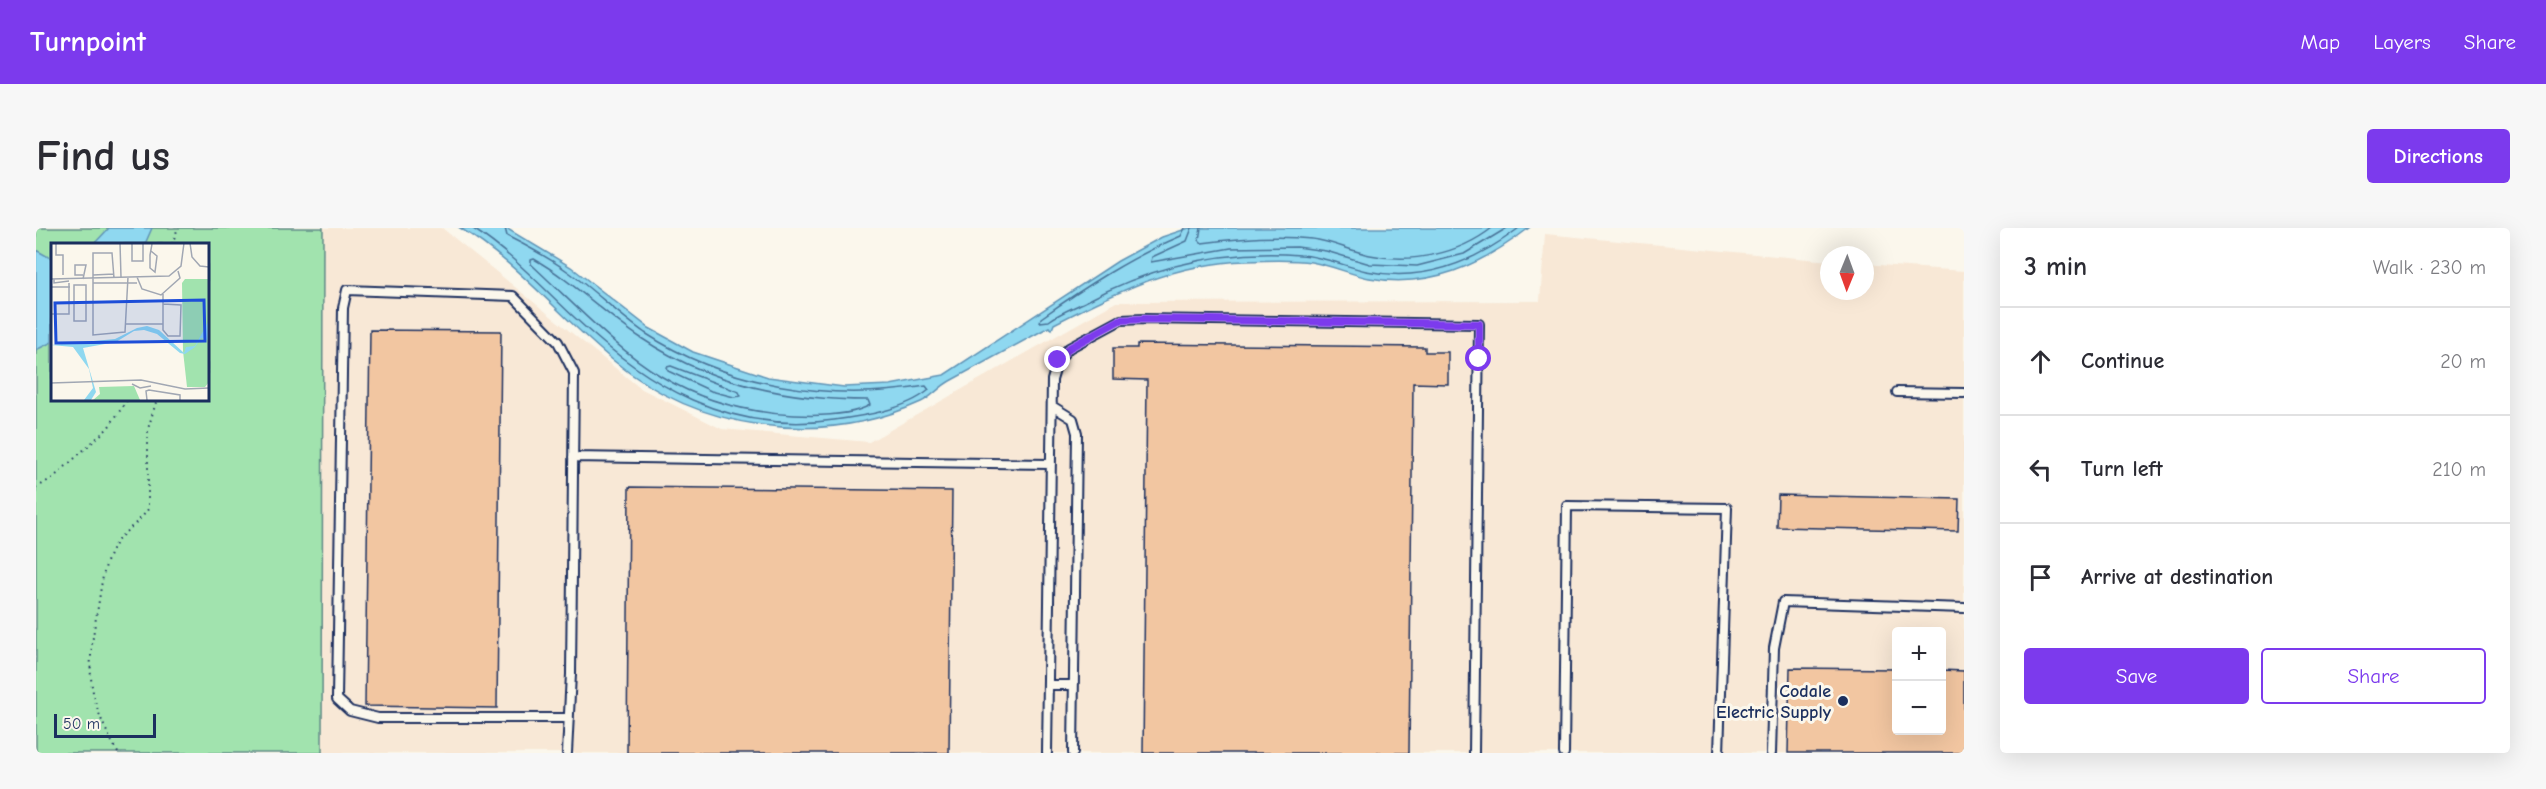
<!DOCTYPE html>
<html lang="en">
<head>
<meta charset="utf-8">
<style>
  :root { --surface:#fff; --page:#f7f7f7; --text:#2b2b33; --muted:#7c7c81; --line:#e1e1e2; --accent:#7c3aed }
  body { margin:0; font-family:"Comic Neue",sans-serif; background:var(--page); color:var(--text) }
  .controls { position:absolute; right:18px; bottom:18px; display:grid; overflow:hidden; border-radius:6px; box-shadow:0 6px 24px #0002 }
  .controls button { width:54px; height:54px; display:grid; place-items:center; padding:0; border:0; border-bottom:2px solid var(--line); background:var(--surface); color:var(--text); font:30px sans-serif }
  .compass { position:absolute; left:1784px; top:18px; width:54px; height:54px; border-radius:50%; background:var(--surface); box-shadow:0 6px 24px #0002; rotate:181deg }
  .scale { position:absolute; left:18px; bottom:15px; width:102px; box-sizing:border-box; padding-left:6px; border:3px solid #1b2f5e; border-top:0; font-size:16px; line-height:21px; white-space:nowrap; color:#1b2f5e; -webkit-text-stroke:4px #fbf7ec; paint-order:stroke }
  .stop { position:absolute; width:18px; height:18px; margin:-14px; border:4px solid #7c3aed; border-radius:50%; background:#fff }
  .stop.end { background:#7c3aed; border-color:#fff; box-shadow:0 2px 6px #0008 }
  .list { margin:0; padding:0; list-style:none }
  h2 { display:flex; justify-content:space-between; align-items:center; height:78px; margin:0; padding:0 24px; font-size:26px }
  h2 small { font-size:20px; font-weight:400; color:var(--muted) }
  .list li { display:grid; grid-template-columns:39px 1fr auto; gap:18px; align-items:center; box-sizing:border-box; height:108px; padding:0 24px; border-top:2px solid var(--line) }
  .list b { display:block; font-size:22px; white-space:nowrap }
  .list em { font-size:20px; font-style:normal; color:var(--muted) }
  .actions { display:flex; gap:12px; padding:18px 24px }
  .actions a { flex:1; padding:14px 0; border:2px solid var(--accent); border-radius:6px; text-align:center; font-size:21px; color:var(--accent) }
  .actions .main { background:var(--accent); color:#fff }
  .icon { flex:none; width:33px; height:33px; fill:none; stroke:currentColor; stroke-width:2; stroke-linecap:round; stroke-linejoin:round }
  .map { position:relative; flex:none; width:1928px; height:525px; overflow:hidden; border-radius:6px }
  header { display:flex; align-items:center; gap:36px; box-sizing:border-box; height:84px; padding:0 30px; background:var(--accent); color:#fff }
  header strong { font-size:28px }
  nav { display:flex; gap:33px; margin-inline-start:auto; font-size:21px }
  .intro { display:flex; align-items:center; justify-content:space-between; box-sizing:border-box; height:144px; padding:0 36px }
  h1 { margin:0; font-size:42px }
  .button { padding:15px 27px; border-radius:6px; background:var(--accent); color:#fff; font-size:21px; font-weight:700 }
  main { display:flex; gap:36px; padding:0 36px }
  aside { flex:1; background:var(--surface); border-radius:6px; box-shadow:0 6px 24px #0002 }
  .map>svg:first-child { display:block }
</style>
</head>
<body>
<header>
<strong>Turnpoint</strong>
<nav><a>Map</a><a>Layers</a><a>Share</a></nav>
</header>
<div class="intro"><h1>Find us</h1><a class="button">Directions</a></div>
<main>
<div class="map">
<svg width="1928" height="525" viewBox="0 0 1928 525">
  <rect width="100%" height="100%" fill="#fbf7ec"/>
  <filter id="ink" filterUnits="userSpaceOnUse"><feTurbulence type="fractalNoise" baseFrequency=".0167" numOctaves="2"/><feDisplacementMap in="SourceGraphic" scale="12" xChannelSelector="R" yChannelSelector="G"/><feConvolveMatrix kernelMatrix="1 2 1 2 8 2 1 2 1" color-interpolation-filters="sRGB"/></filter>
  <g filter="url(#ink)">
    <path fill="#f8e8d6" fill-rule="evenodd" d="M 279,0 L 406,0 L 604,160 L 686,201 L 833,214 L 1080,74 L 1504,73 L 1509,6 L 1793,33 L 1793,63 L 1829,63 L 1829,36 L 1928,43 L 1928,525 L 276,525 ZM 1860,404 L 1906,404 L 1906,502 L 1860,502 Z"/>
    <path fill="#a1e3ae" stroke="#5e8986" stroke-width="1.5" fill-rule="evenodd" d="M 0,0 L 287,0 L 286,525 L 0,525 ZM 16,16 L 171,16 L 171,171 L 16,171 Z"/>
    <path fill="#8fd8f0" stroke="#6194b6" stroke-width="1.5" d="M 73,0 L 116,0 L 109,16 L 58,16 Z
      M 424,0 L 470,0 L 535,39 L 613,100 L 657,124 L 732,149 L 808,159 L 854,157 L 908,147 L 1082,33 L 1126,9 L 1153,0 L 1493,0 C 1445,37 1394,61 1333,50 C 1313,46 1295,37 1275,34 C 1255,31 1232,32 1211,33 C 1139,35 1080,64 1018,96 L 1016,101 L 1013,99 C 980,117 947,135 914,153 C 903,159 896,169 885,174 C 784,220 663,203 578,133 C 525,90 483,36 424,0 Z
      M 0,22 L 16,31 L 16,114 L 0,122 Z"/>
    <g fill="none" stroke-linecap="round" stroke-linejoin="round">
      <path stroke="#497398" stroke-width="1.5" d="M 436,0 C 475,25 505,58 538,89 C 611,158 694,207 798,192 C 828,188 869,182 893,162 L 890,158 C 794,174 692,159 609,105 C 583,87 560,64 534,45 C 514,30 493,19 471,8 L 469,0
        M 1149,0 L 1145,8 C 1095,29 1049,59 1005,90 L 1004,94 L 1013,93 C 1023,85 1037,80 1049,74 C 1116,38 1188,21 1264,27 C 1287,28 1308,38 1330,43 C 1387,55 1439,34 1483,0
        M 1156,0 L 1151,13 L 1116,29 L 1115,34 L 1195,20 L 1261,19 L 1290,23 L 1334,36 L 1381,38 L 1428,26 L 1471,0
        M 1165,0 L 1163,12 L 1166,15 C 1202,10 1240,7 1276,11 C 1296,13 1314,23 1334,27 C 1375,36 1423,26 1456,0
        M 498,31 C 537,53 568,86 605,110 C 672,155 753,172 832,172 L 834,177 C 815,188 780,188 758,187 C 630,180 581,116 495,36 L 495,32 Z
        M 635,138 L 703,164 L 705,168 L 698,169 L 675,163 L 632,143 L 631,139 Z"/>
    </g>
    <path fill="#f2c6a1" stroke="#1b2f5e" stroke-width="1.5" d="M 334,102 L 465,103 L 461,480 L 329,478 Z
      M 1101,116 L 1389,119 L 1389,124 L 1412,124 L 1412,156 L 1377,155 L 1373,525 L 1107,525 L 1111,152 L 1077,151 L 1077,120 L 1101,120 Z
      M 593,259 L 916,263 L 913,525 L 591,525 Z
      M 1742,267 L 1923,271 L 1922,303 L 1741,299 Z
      M 1754,440 L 1860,441 L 1860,502 L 1905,502 L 1905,442 L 1928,443 L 1928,525 L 1752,525 Z"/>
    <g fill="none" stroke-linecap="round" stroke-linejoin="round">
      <defs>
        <path id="lane" d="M 1861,164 L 1928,165
          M 1016,178 L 1037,191 L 1041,205 L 1037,525
          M 537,229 L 1015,236
          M 1012,457 L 1037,457
          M 531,525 L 535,446 L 538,145 L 522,114 L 477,68 L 311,62 L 307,80 L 301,471 L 314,483 L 342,490 L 533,490
          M 1011,525 L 1016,152 L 1022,132 L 1033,120 L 1085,92 L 1108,91 L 1443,96 L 1438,525
          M 1528,525 L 1531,278 L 1691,280 L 1683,525
          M 1735,525 L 1738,420 L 1747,374 L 1928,380"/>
      </defs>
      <use href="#lane" stroke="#1b2f5e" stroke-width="12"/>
      <path stroke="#1b2f5e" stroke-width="2" stroke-dasharray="1.5 4.5" stroke-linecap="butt" d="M 136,16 L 142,0
        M 0,260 L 18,249 L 72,200 L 92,171
        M 82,525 C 50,468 50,443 62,379 C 65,359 67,340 76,322 C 84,304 102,297 112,281 L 112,201 L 121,171"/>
      <use href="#lane" stroke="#fbf7ec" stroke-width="8"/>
    </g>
  </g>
  <g fill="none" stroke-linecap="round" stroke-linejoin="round" filter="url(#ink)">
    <path stroke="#7c3aed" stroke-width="8" d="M 1022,132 L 1033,120 L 1084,92 L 1108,91 L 1443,96 L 1443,131"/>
  </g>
  <circle fill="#1b2f5e" stroke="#fbf7ec" stroke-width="2" cx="1807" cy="473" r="6"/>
  <g text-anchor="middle" stroke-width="6" stroke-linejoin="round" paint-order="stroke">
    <g font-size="18" font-weight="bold" fill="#1b2f5e" stroke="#fbf7ec" text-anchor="end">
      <text x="1795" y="469">Codale<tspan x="1795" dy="21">Electric Supply</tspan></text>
    </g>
  </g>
  <g transform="translate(15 15)">
    <rect width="158" height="158" fill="#fbf7ec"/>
    <path d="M 134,36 L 157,36 L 158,139 L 154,144 L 136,144 L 132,108 L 131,40 ZM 83,143 L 89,157 L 42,157 L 49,151 L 48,144 Z" fill="#a1e3ae"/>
    <path d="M 157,79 L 157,97 L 150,95 L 144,104 L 134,111 L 129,110 L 106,91 L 93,87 L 83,88 L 65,99 L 32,105 L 45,149 L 40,157 L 33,157 L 42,145 L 38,126 L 22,104 L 0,102 L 64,96 L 86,85 L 96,83 L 108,87 L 133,110 L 135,104 L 144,103 Z" fill="#8fd8f0"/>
    <path fill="none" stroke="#a1a7b3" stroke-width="1.5" d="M 5,0 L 5,12 L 12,12 L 12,32M 81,0 L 81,18 L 92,18 L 92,1M 139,0 L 141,14 L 149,23 L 158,24M 100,8 L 106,13 L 104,29 L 99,25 L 99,12 L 101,1M 32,32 L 24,32 L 24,22 L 35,22 L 32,36M 42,32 L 63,31M 70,34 L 69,0 L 116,0M 86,34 L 91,46 L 110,52 L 129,35 L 127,28M 63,35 L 61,10 L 42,10 L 42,92 L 74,89 L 77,34M 0,36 L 118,33 L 130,23 L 133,0M 3,36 L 3,40 L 18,38M 42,40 L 86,40M 23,42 L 35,42 L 35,78 L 23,78 ZM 0,44 L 19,44M 112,61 L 130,62 L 129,93 L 117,93 L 112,87 L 112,51M 0,71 L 18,71 L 18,40M 75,81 L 112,81M 0,140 L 90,137 L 134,146 L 158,145M 81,141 L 89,145 L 100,143M 96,157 L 95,148 L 98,147 L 129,152 L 129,157"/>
    <path fill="#1d4ed8" fill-opacity="0.15" stroke="#1d4ed8" stroke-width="3" d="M 153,57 L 154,98 L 5,100 L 4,60 Z"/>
    <rect width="158" height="158" fill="none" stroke="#1b2f5e" stroke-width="3"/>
  </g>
</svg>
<div class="controls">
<button>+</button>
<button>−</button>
</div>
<svg class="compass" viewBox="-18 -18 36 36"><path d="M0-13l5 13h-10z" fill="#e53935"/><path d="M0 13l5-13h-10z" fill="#7c7c81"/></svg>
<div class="scale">50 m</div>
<div class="stop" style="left:1443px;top:131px"></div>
<div class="stop end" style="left:1022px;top:132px"></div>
</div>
<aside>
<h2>3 min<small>Walk · 230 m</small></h2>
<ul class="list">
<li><svg class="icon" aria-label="ahead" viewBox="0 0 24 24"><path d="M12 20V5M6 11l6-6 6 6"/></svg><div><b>Continue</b></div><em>20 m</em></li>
<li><svg class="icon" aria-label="left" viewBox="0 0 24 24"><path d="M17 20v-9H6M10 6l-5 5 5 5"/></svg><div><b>Turn left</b></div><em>210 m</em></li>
<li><svg class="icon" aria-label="arrive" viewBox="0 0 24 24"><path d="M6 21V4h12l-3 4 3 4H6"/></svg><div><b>Arrive at destination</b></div></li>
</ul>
<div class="actions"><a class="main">Save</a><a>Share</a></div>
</aside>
</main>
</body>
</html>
